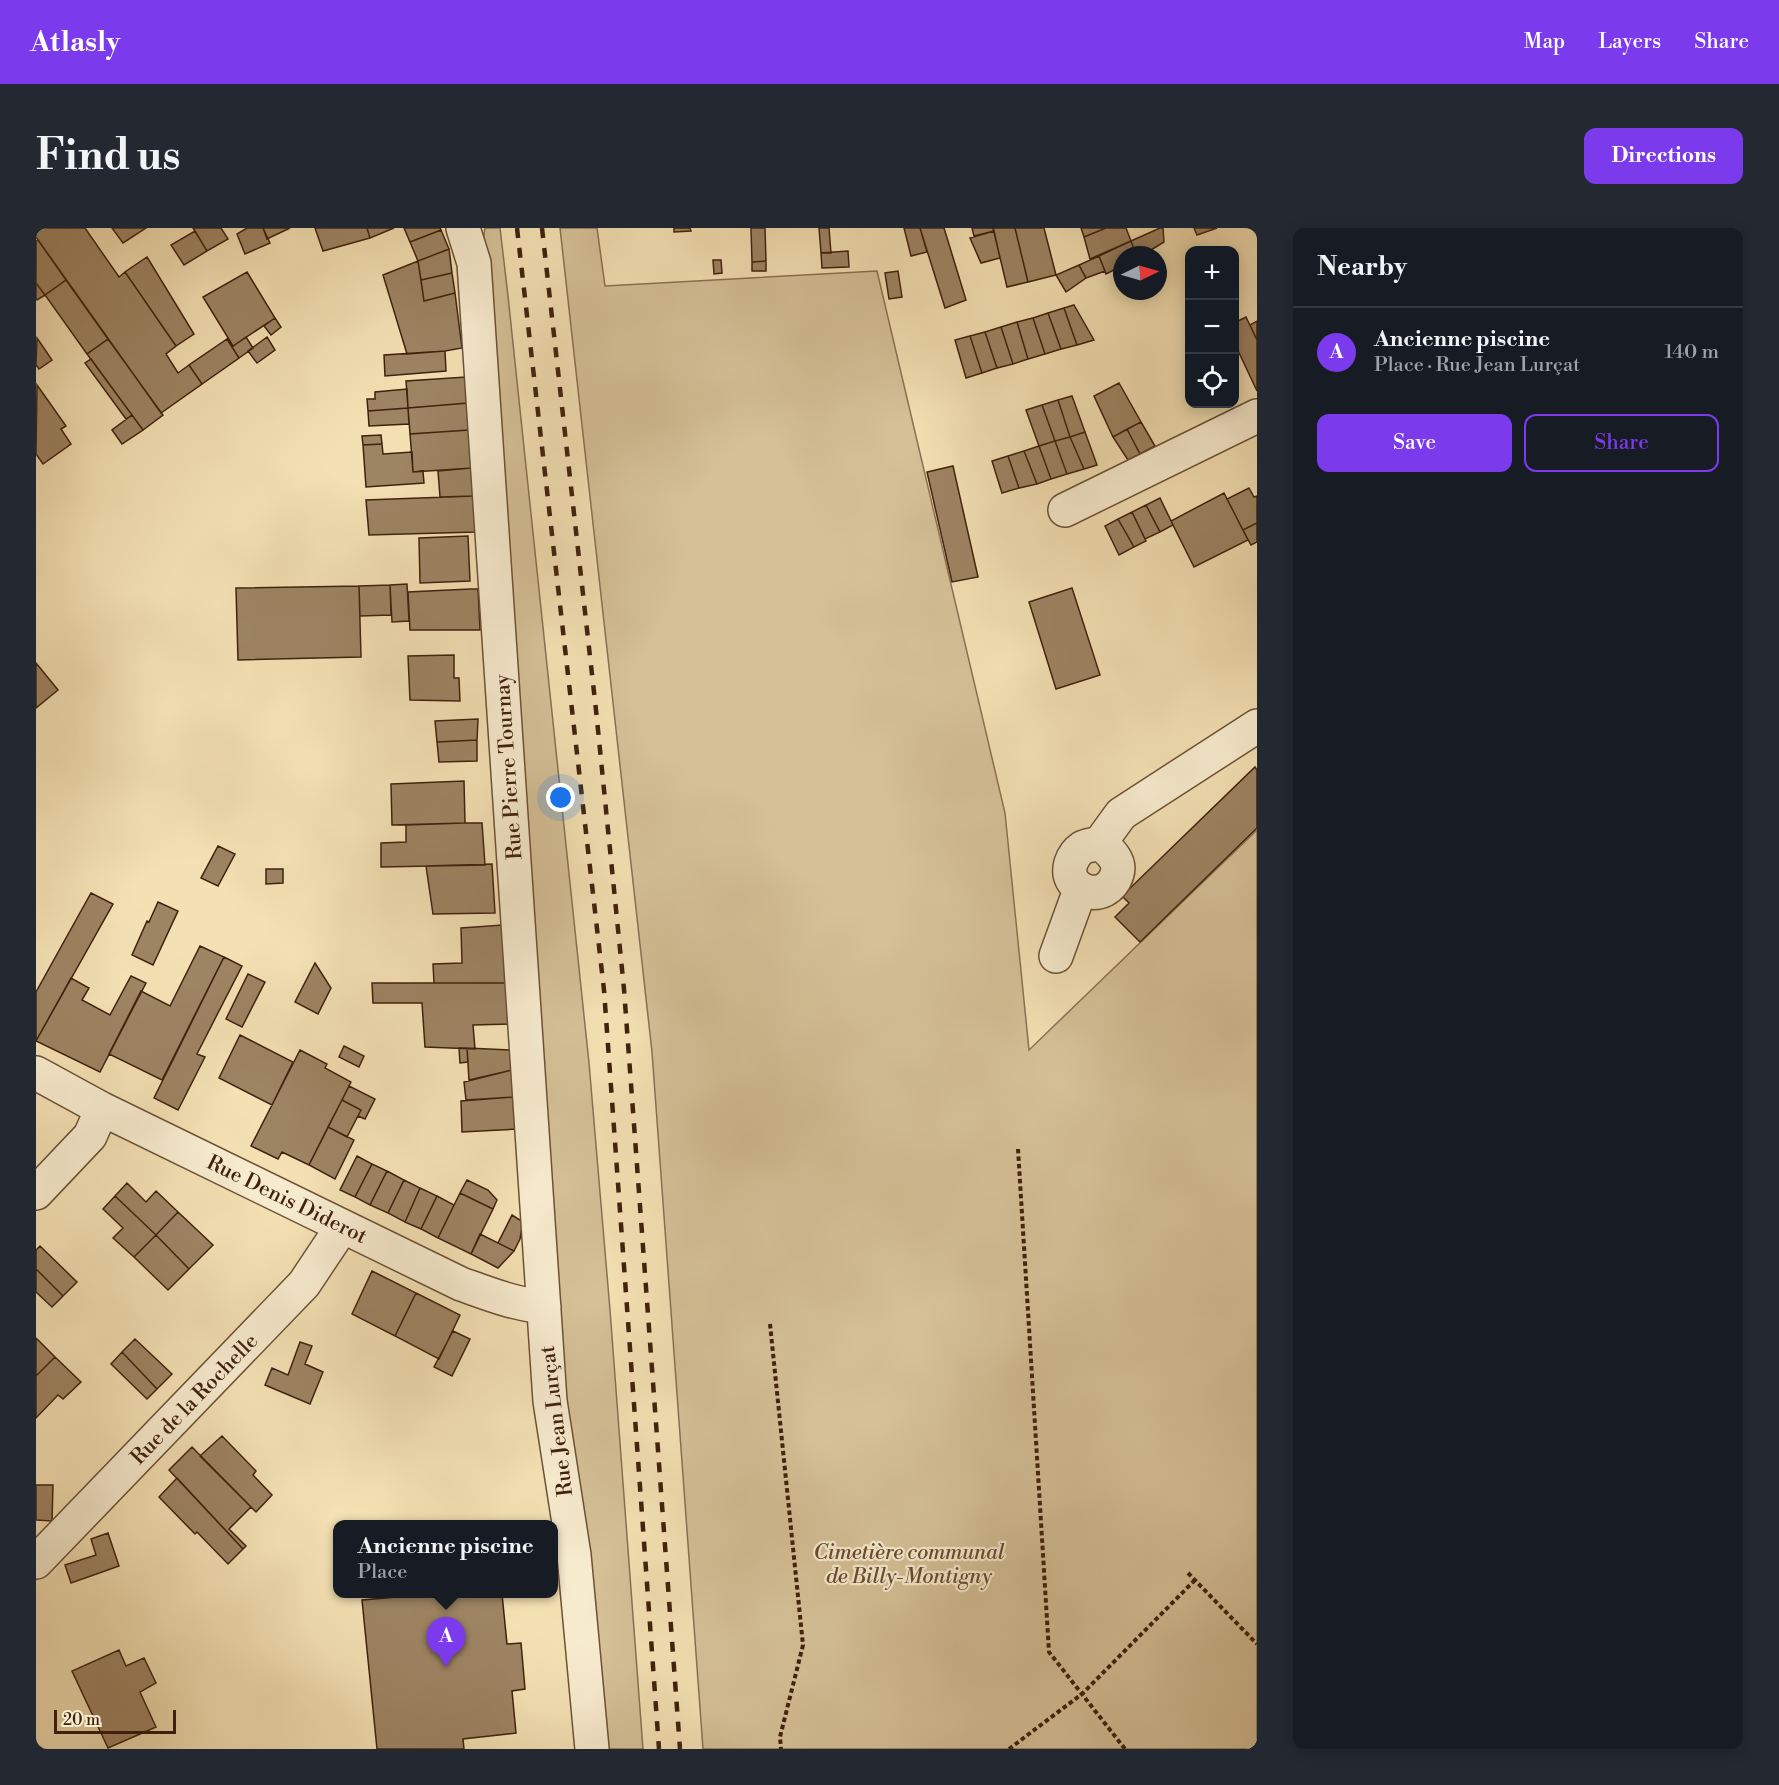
<!DOCTYPE html>
<html lang="en">
<head>
<meta charset="utf-8">
<style>
  :root { --surface:#171b24; --page:#242831; --text:#f1f3f6; --muted:#9ea1a6; --line:#363941; --accent:#7c3aed }
  body { margin:0; font-family:"Libre Bodoni",serif; background:var(--page); color:var(--text) }
  .controls { position:absolute; right:18px; top:18px; display:grid; overflow:hidden; border-radius:12px; box-shadow:0 3px 15px #0003 }
  .controls button { width:54px; height:54px; display:grid; place-items:center; padding:0; border:0; border-bottom:2px solid var(--line); background:var(--surface); color:var(--text); font:30px sans-serif }
  .compass { position:absolute; left:1077px; top:18px; width:54px; height:54px; border-radius:50%; background:var(--surface); box-shadow:0 3px 15px #0003; rotate:85deg }
  .scale { position:absolute; left:18px; bottom:15px; width:122px; box-sizing:border-box; padding-left:6px; border:3px solid #40210d; border-top:0; font-size:16px; line-height:21px; white-space:nowrap; color:#40210d; -webkit-text-stroke:4px #f7ebce; paint-order:stroke }
  .you { position:absolute; left:525px; top:570px; width:21px; height:21px; margin:-15px; border:4px solid #fff; border-radius:50%; background:#1a73e8; box-shadow:0 0 0 9px #1a73e833 }
  .badge { display:grid; place-items:center; width:39px; height:39px; border-radius:50%; background:var(--accent); color:#fff; font-size:20px; font-weight:700 }
  .pin { position:absolute; translate:-50% -50px; filter:drop-shadow(0 2px 3px #0008) }
  .pin::after { content:''; position:absolute; top:32px; width:21px; height:18px; background:inherit; clip-path:polygon(0 0,100% 0,50% 100%) }
  .popup { position:absolute; left:297px; top:1292px; width:225px; height:78px; box-sizing:border-box; display:grid; place-content:center; border-radius:12px; background:var(--surface); filter:drop-shadow(0 2px 4px #0005); font-size:20px; white-space:nowrap; color:var(--muted) }
  .popup b { font-size:22px; color:var(--text) }
  .popup::after { content:''; position:absolute; left:50%; top:100%; margin-left:-12px; border:12px solid transparent; border-top-color:var(--surface) }
  .list { margin:0; padding:0; list-style:none }
  h2 { display:flex; justify-content:space-between; align-items:center; height:78px; margin:0; padding:0 24px; font-size:26px }
  h2 small { font-size:20px; font-weight:400; color:var(--muted) }
  .list li { display:grid; grid-template-columns:39px 1fr auto; gap:18px; align-items:center; box-sizing:border-box; height:90px; padding:0 24px; border-top:2px solid var(--line) }
  .list b { display:block; font-size:22px; white-space:nowrap }
  .list p { margin:0; font-size:20px; white-space:nowrap; color:var(--muted) }
  .list em { font-size:20px; font-style:normal; color:var(--muted) }
  .actions { display:flex; gap:12px; padding:18px 24px }
  .actions a { flex:1; padding:14px 0; border:2px solid var(--accent); border-radius:12px; text-align:center; font-size:21px; color:var(--accent) }
  .actions .main { background:var(--accent); color:#fff }
  .icon { flex:none; width:33px; height:33px; fill:none; stroke:currentColor; stroke-width:2; stroke-linecap:round; stroke-linejoin:round }
  .map { position:relative; flex:none; width:1221px; height:1521px; overflow:hidden; border-radius:12px }
  header { display:flex; align-items:center; gap:36px; box-sizing:border-box; height:84px; padding:0 30px; background:var(--accent); color:#fff }
  header strong { font-size:28px }
  nav { display:flex; gap:33px; margin-inline-start:auto; font-size:21px }
  .intro { display:flex; align-items:center; justify-content:space-between; box-sizing:border-box; height:144px; padding:0 36px }
  h1 { margin:0; font-size:42px }
  .button { padding:15px 27px; border-radius:12px; background:var(--accent); color:#fff; font-size:21px; font-weight:700 }
  main { display:flex; gap:36px; padding:0 36px }
  aside { flex:1; background:var(--surface); border-radius:12px; box-shadow:0 3px 15px #0003 }
  .map>svg:first-child { display:block }
</style>
</head>
<body>
<header>
<strong>Atlasly</strong>
<nav><a>Map</a><a>Layers</a><a>Share</a></nav>
</header>
<div class="intro"><h1>Find us</h1><a class="button">Directions</a></div>
<main>
<div class="map">
<svg width="1221" height="1521" viewBox="0 0 1221 1521">
  <rect width="100%" height="100%" fill="#f3e0b3"/>
  <filter id="stains"><feTurbulence type="fractalNoise" baseFrequency=".00333" numOctaves="4"/><feColorMatrix values="0 0 0 0 .2 0 0 0 0 .09 0 0 0 0 .02 0 0 0 .5 -.17"/></filter>
  <radialGradient id="worn" r=".72"><stop offset=".6" stop-color="#630" stop-opacity="0"/><stop offset="1" stop-color="#630" stop-opacity=".3"/></radialGradient>
  <path fill="#d5c097" stroke="#8a7052" stroke-width="1.5" d="M 449,0 L 464,0 L 472,68 L 553,835 L 574,1082 L 607,1521 L 572,1521 L 525,1154 L 447,13 Z
    M 524,0 L 561,0 L 569,58 L 841,43 L 969,585 L 993,822 L 1221,602 L 1221,1521 L 667,1521 L 616,824 Z"/>
  <path fill="#9d8463" stroke="#40210d" stroke-width="1.5" d="M 0,0 L 49,0 L 83,49 L 89,44 L 140,118 L 130,126 L 142,145 L 153,137 L 166,156 L 125,185 L 0,9 Z
    M 76,0 L 110,0 L 87,15 Z
    M 157,0 L 185,0 L 192,11 L 171,23 Z
    M 211,0 L 227,0 L 234,15 L 209,26 L 201,6 Z
    M 227,0 L 254,0 L 231,11 Z
    M 279,0 L 331,0 L 334,10 L 287,23 Z
    M 331,0 L 358,0 L 334,10 Z
    M 368,0 L 404,0 L 405,2 L 374,14 Z
    M 638,0 L 654,0 L 655,3 L 638,4 Z
    M 715,0 L 729,0 L 730,33 L 716,34 Z
    M 783,0 L 793,0 L 795,25 L 785,25 Z
    M 868,0 L 884,0 L 891,24 L 875,28 Z
    M 884,0 L 908,0 L 930,72 L 909,80 Z
    M 936,0 L 957,0 L 958,3 L 938,8 Z
    M 957,0 L 979,0 L 992,54 L 971,59 Z
    M 979,0 L 1008,0 L 1020,47 L 992,54 Z
    M 1045,0 L 1070,0 L 1048,9 Z
    M 1070,0 L 1090,0 L 1095,13 L 1054,31 L 1048,9 Z
    M 1124,0 L 1127,0 L 1128,14 L 1107,27 L 1100,27 L 1095,13 Z
    M 1158,0 L 1181,0 L 1161,7 Z
    M 405,2 L 413,21 L 382,33 L 374,14 Z
    M 159,3 L 171,23 L 148,37 L 135,17 Z
    M 958,3 L 964,30 L 945,35 L 934,10 Z
    M 2,12 L 30,52 L 9,67 L 0,55 L 0,13 Z
    M 1095,13 L 1100,27 L 1086,27 L 1086,38 L 1070,46 L 1063,28 Z
    M 413,21 L 416,45 L 385,52 L 382,33 Z
    M 812,23 L 813,39 L 786,40 L 785,25 Z
    M 1063,28 L 1069,43 L 1050,50 L 1043,37 Z
    M 111,29 L 158,106 L 140,118 L 89,44 Z
    M 677,32 L 685,32 L 686,45 L 678,46 Z
    M 382,33 L 388,73 L 419,65 L 426,120 L 409,123 L 371,126 L 347,47 Z
    M 730,33 L 730,43 L 716,43 L 716,34 Z
    M 1043,37 L 1050,50 L 1030,64 L 1020,47 Z
    M 862,43 L 866,69 L 853,71 L 849,45 Z
    M 211,44 L 239,90 L 197,118 L 167,69 Z
    M 416,45 L 419,65 L 388,73 L 385,52 Z
    M 30,52 L 72,111 L 51,126 L 9,67 Z
    M 0,55 L 9,67 L 1,72 L 0,71 Z
    M 1038,77 L 1058,112 L 1041,117 L 1028,80 Z
    M 1028,80 L 1041,117 L 1025,121 L 1012,85 Z
    M 1012,85 L 1025,121 L 1009,126 L 997,90 Z
    M 1210,89 L 1221,112 L 1221,163 L 1198,114 L 1198,95 Z
    M 239,90 L 245,99 L 235,107 L 228,98 Z
    M 997,90 L 1009,126 L 992,131 L 981,94 Z
    M 1221,93 L 1221,112 L 1214,97 Z
    M 981,94 L 992,131 L 977,136 L 965,99 Z
    M 965,99 L 977,136 L 961,140 L 949,104 Z
    M 949,104 L 961,140 L 946,145 L 934,108 Z
    M 934,108 L 946,145 L 930,150 L 919,112 Z
    M 210,109 L 217,120 L 203,130 L 196,119 Z
    M 231,109 L 239,122 L 221,135 L 212,123 Z
    M 1,110 L 16,132 L 3,141 L 0,137 Z
    M 72,111 L 127,187 L 107,202 L 51,126 Z
    M 191,111 L 203,130 L 166,156 L 153,137 Z
    M 409,123 L 410,143 L 349,148 L 348,127 Z
    M 55,131 L 96,187 L 90,191 L 49,135 Z
    M 430,149 L 432,175 L 372,180 L 370,153 Z
    M 1083,155 L 1105,194 L 1077,209 L 1058,168 Z
    M 1,157 L 30,198 L 25,201 L 35,216 L 7,236 L 0,226 Z
    M 371,161 L 372,180 L 332,183 L 331,171 L 339,171 L 339,164 Z
    M 1036,168 L 1049,204 L 1034,209 L 1022,172 Z
    M 1022,172 L 1034,209 L 1019,213 L 1006,177 Z
    M 432,175 L 433,202 L 374,206 L 372,180 Z
    M 1006,177 L 1019,213 L 1003,218 L 990,182 Z
    M 372,180 L 373,196 L 333,198 L 332,183 Z
    M 96,187 L 107,202 L 86,216 L 76,202 Z
    M 1105,194 L 1119,218 L 1104,226 L 1091,201 Z
    M 1091,201 L 1104,226 L 1092,232 L 1077,209 Z
    M 433,202 L 436,240 L 377,244 L 374,206 Z
    M 1049,204 L 1061,237 L 1048,241 L 1034,209 Z
    M 345,207 L 346,216 L 327,217 L 326,208 Z
    M 1034,209 L 1048,241 L 1031,246 L 1019,213 Z
    M 1019,213 L 1031,246 L 1015,251 L 1003,218 Z
    M 346,216 L 347,226 L 376,224 L 377,244 L 387,243 L 388,255 L 330,259 L 327,217 Z
    M 1003,218 L 1015,251 L 1001,256 L 988,223 Z
    M 988,223 L 1001,256 L 983,260 L 972,228 Z
    M 972,228 L 983,260 L 966,265 L 956,233 Z
    M 917,238 L 942,349 L 916,354 L 891,244 Z
    M 436,240 L 438,268 L 404,269 L 402,243 Z
    M 1213,260 L 1218,269 L 1221,268 L 1221,295 L 1207,302 L 1191,271 Z
    M 1188,265 L 1212,312 L 1158,339 L 1135,293 Z
    M 438,268 L 440,304 L 333,307 L 330,272 Z
    M 1124,270 L 1137,297 L 1124,304 L 1110,277 Z
    M 1110,277 L 1124,304 L 1109,311 L 1096,284 Z
    M 1096,284 L 1110,313 L 1098,319 L 1082,291 Z
    M 1082,291 L 1098,319 L 1083,327 L 1069,298 Z
    M 1221,295 L 1221,314 L 1215,317 L 1207,302 Z
    M 432,308 L 434,353 L 384,355 L 383,310 Z
    M 371,356 L 373,393 L 356,394 L 354,357 Z
    M 354,357 L 355,387 L 324,388 L 323,358 Z
    M 323,358 L 325,429 L 202,432 L 200,360 Z
    M 1036,360 L 1064,447 L 1020,461 L 993,374 Z
    M 434,361 L 442,361 L 444,402 L 374,402 L 372,364 Z
    M 418,427 L 418,450 L 423,450 L 424,473 L 374,472 L 372,428 Z
    M 0,435 L 22,462 L 0,480 Z
    M 442,491 L 441,512 L 401,514 L 399,493 Z
    M 441,512 L 441,533 L 403,534 L 401,514 Z
    M 1219,539 L 1221,542 L 1221,600 L 1104,714 L 1079,689 L 1093,675 L 1086,668 Z
    M 428,553 L 429,595 L 356,597 L 355,556 Z
    M 429,595 L 446,595 L 449,637 L 345,639 L 345,615 L 370,614 L 370,597 Z
    M 182,618 L 199,626 L 182,658 L 165,650 Z
    M 456,636 L 459,685 L 397,686 L 390,638 Z
    M 230,641 L 247,641 L 247,655 L 230,656 Z
    M 55,665 L 77,676 L 0,813 L 0,764 Z
    M 122,674 L 142,683 L 117,737 L 96,727 L 111,693 L 113,694 Z
    M 467,697 L 471,755 L 398,755 L 397,736 L 426,735 L 425,700 Z
    M 164,718 L 188,729 L 126,852 L 73,826 L 105,763 L 134,778 Z
    M 188,729 L 206,738 L 161,826 L 169,829 L 142,882 L 118,870 Z
    M 279,735 L 295,760 L 282,786 L 259,774 Z
    M 212,746 L 229,754 L 206,799 L 190,791 Z
    M 95,748 L 110,755 L 64,844 L 0,813 L 35,750 L 53,760 L 46,772 L 74,787 Z
    M 336,755 L 471,755 L 474,796 L 437,797 L 439,821 L 389,819 L 386,775 L 337,775 Z
    M 204,807 L 257,834 L 236,877 L 183,850 Z
    M 308,818 L 328,828 L 323,839 L 303,829 Z
    M 423,820 L 431,820 L 432,834 L 424,835 Z
    M 431,820 L 475,822 L 476,842 L 433,852 Z
    M 264,822 L 291,836 L 289,840 L 315,854 L 273,937 L 246,924 L 242,931 L 215,918 Z
    M 476,842 L 479,869 L 430,872 L 428,854 Z
    M 313,858 L 339,871 L 329,891 L 322,888 L 325,882 L 306,872 Z
    M 479,869 L 481,901 L 426,904 L 425,873 Z
    M 306,872 L 325,882 L 311,909 L 292,899 Z
    M 292,899 L 318,912 L 299,951 L 273,937 Z
    M 321,928 L 336,936 L 319,969 L 304,962 Z
    M 336,936 L 351,943 L 334,977 L 319,969 Z
    M 351,943 L 368,952 L 352,985 L 334,977 Z
    M 368,952 L 384,960 L 369,994 L 352,985 Z
    M 431,952 L 452,962 L 461,972 L 457,981 L 424,965 Z
    M 91,955 L 110,974 L 120,963 L 142,984 L 120,1007 L 79,968 Z
    M 384,960 L 401,968 L 385,1001 L 369,994 Z
    M 424,965 L 457,981 L 435,1026 L 402,1010 Z
    M 79,968 L 120,1007 L 98,1029 L 77,1010 L 87,1000 L 67,981 Z
    M 401,968 L 418,977 L 402,1010 L 385,1001 Z
    M 142,984 L 177,1017 L 153,1041 L 120,1007 Z
    M 476,987 L 487,994 L 484,1011 L 478,1023 L 462,1015 Z
    M 444,1006 L 478,1023 L 462,1040 L 435,1026 Z
    M 120,1007 L 153,1041 L 132,1062 L 98,1029 Z
    M 4,1018 L 41,1054 L 27,1068 L 0,1041 L 0,1022 Z
    M 0,1041 L 27,1068 L 16,1079 L 0,1064 Z
    M 336,1043 L 380,1065 L 359,1108 L 316,1086 Z
    M 380,1065 L 424,1087 L 403,1131 L 359,1108 Z
    M 417,1103 L 434,1111 L 416,1148 L 398,1139 Z
    M 0,1110 L 19,1129 L 0,1148 Z
    M 99,1111 L 136,1146 L 121,1161 L 86,1124 Z
    M 264,1114 L 276,1118 L 269,1136 L 287,1144 L 274,1176 L 229,1157 L 236,1140 L 252,1147 Z
    M 86,1124 L 121,1161 L 111,1171 L 75,1136 Z
    M 19,1129 L 45,1154 L 27,1171 L 22,1167 L 0,1190 L 0,1148 Z
    M 186,1208 L 220,1243 L 217,1247 L 236,1267 L 220,1284 L 164,1228 Z
    M 156,1219 L 215,1279 L 193,1301 L 210,1318 L 207,1321 L 133,1242 Z
    M 141,1250 L 207,1321 L 192,1336 L 161,1304 L 159,1306 L 123,1269 Z
    M 0,1257 L 17,1257 L 16,1293 L 0,1292 Z
    M 72,1305 L 83,1338 L 35,1355 L 29,1337 L 60,1327 L 55,1311 Z
    M 395,1366 L 466,1366 L 471,1416 L 485,1415 L 489,1461 L 476,1463 L 480,1505 L 427,1511 L 428,1521 L 341,1521 L 326,1372 Z
    M 83,1422 L 90,1438 L 108,1430 L 120,1455 L 104,1464 L 120,1499 L 72,1520 L 36,1443 Z"/>
  <g fill="none" stroke-linecap="round" stroke-linejoin="round">
    <defs>
      <path id="minor" d="M 427,0 L 438,35 L 514,1173 L 538,1327 L 556,1521
        M 1029,282 L 1221,188
        M 1064,615 L 1085,586 L 1221,498
        M 1064,615 C 1074,623 1085,633 1081,646 C 1071,678 1026,664 1035,635 C 1037,629 1040,624 1046,620 C 1051,617 1058,617 1064,615 Z
        M 1020,728 L 1044,662
        M 0,845 L 66,881 L 425,1056 C 453,1066 478,1076 508,1079
        M 0,965 L 54,908 L 66,881
        M 0,1334 L 268,1056 L 306,999"/>
    </defs>
    <use href="#minor" stroke="#6d5136" stroke-width="36"/>
    <path stroke="#40210d" stroke-width="4" stroke-dasharray="4.5 3" stroke-linecap="butt" d="M 982,921 L 1013,1424 L 1089,1521
      M 734,1096 L 767,1417 L 744,1509 L 745,1521
      M 1152,1345 L 1221,1416
      M 973,1521 L 1046,1466 L 1159,1352"/>
    <use href="#minor" stroke="#f7ebce" stroke-width="33"/>
    <path stroke="#40210d" stroke-width="4.5" stroke-dasharray="10 10" stroke-linecap="butt" d="M 481,0 L 568,762 L 623,1521
      M 506,0 L 560,482 L 588,761 L 644,1521"/>
  </g>
  <g text-anchor="middle" stroke-width="4.5" stroke-linejoin="round" paint-order="stroke">
    <g font-size="21" fill="#40210d" stroke="#f7ebce">
      <text transform="translate(472 539) rotate(-94)" y="7">Rue Pierre Tournay</text>
      <text transform="translate(251 971) rotate(26)" y="7">Rue Denis Diderot</text>
      <text transform="translate(158 1171) rotate(-46)" y="7">Rue de la Rochelle</text>
      <text transform="translate(520 1193) rotate(-97)" y="7">Rue Jean Lurçat</text>
    </g>
    <g font-size="21" font-style="italic" fill="#654930" stroke="#f7ebce">
      <text x="873" y="1331">Cimetière communal<tspan x="873" dy="24">de Billy-Montigny</tspan></text>
    </g>
  </g>
  <rect width="100%" height="100%" filter="url(#stains)"/>
  <rect width="100%" height="100%" fill="url(#worn)"/>
</svg>
<div class="controls">
<button>+</button>
<button>−</button>
<button><svg class="icon" aria-label="locate" viewBox="0 0 24 24"><circle cx="12" cy="12" r="6"/><path d="M12 2v4M12 18v4M2 12h4M18 12h4"/></svg></button>
</div>
<svg class="compass" viewBox="-18 -18 36 36"><path d="M0-13l5 13h-10z" fill="#e53935"/><path d="M0 13l5-13h-10z" fill="#9ea1a6"/></svg>
<div class="scale">20 m</div>
<div class="you"></div>
<div class="pin badge" style="left:410px;top:1439px">A</div>
<div class="popup"><b>Ancienne piscine</b>Place</div>
</div>
<aside>
<h2>Nearby<small></small></h2>
<ul class="list">
<li><span class="badge">A</span><div><b>Ancienne piscine</b><p>Place · Rue Jean Lurçat</p></div><em>140 m</em></li>
</ul>
<div class="actions"><a class="main">Save</a><a>Share</a></div>
</aside>
</main>
</body>
</html>
